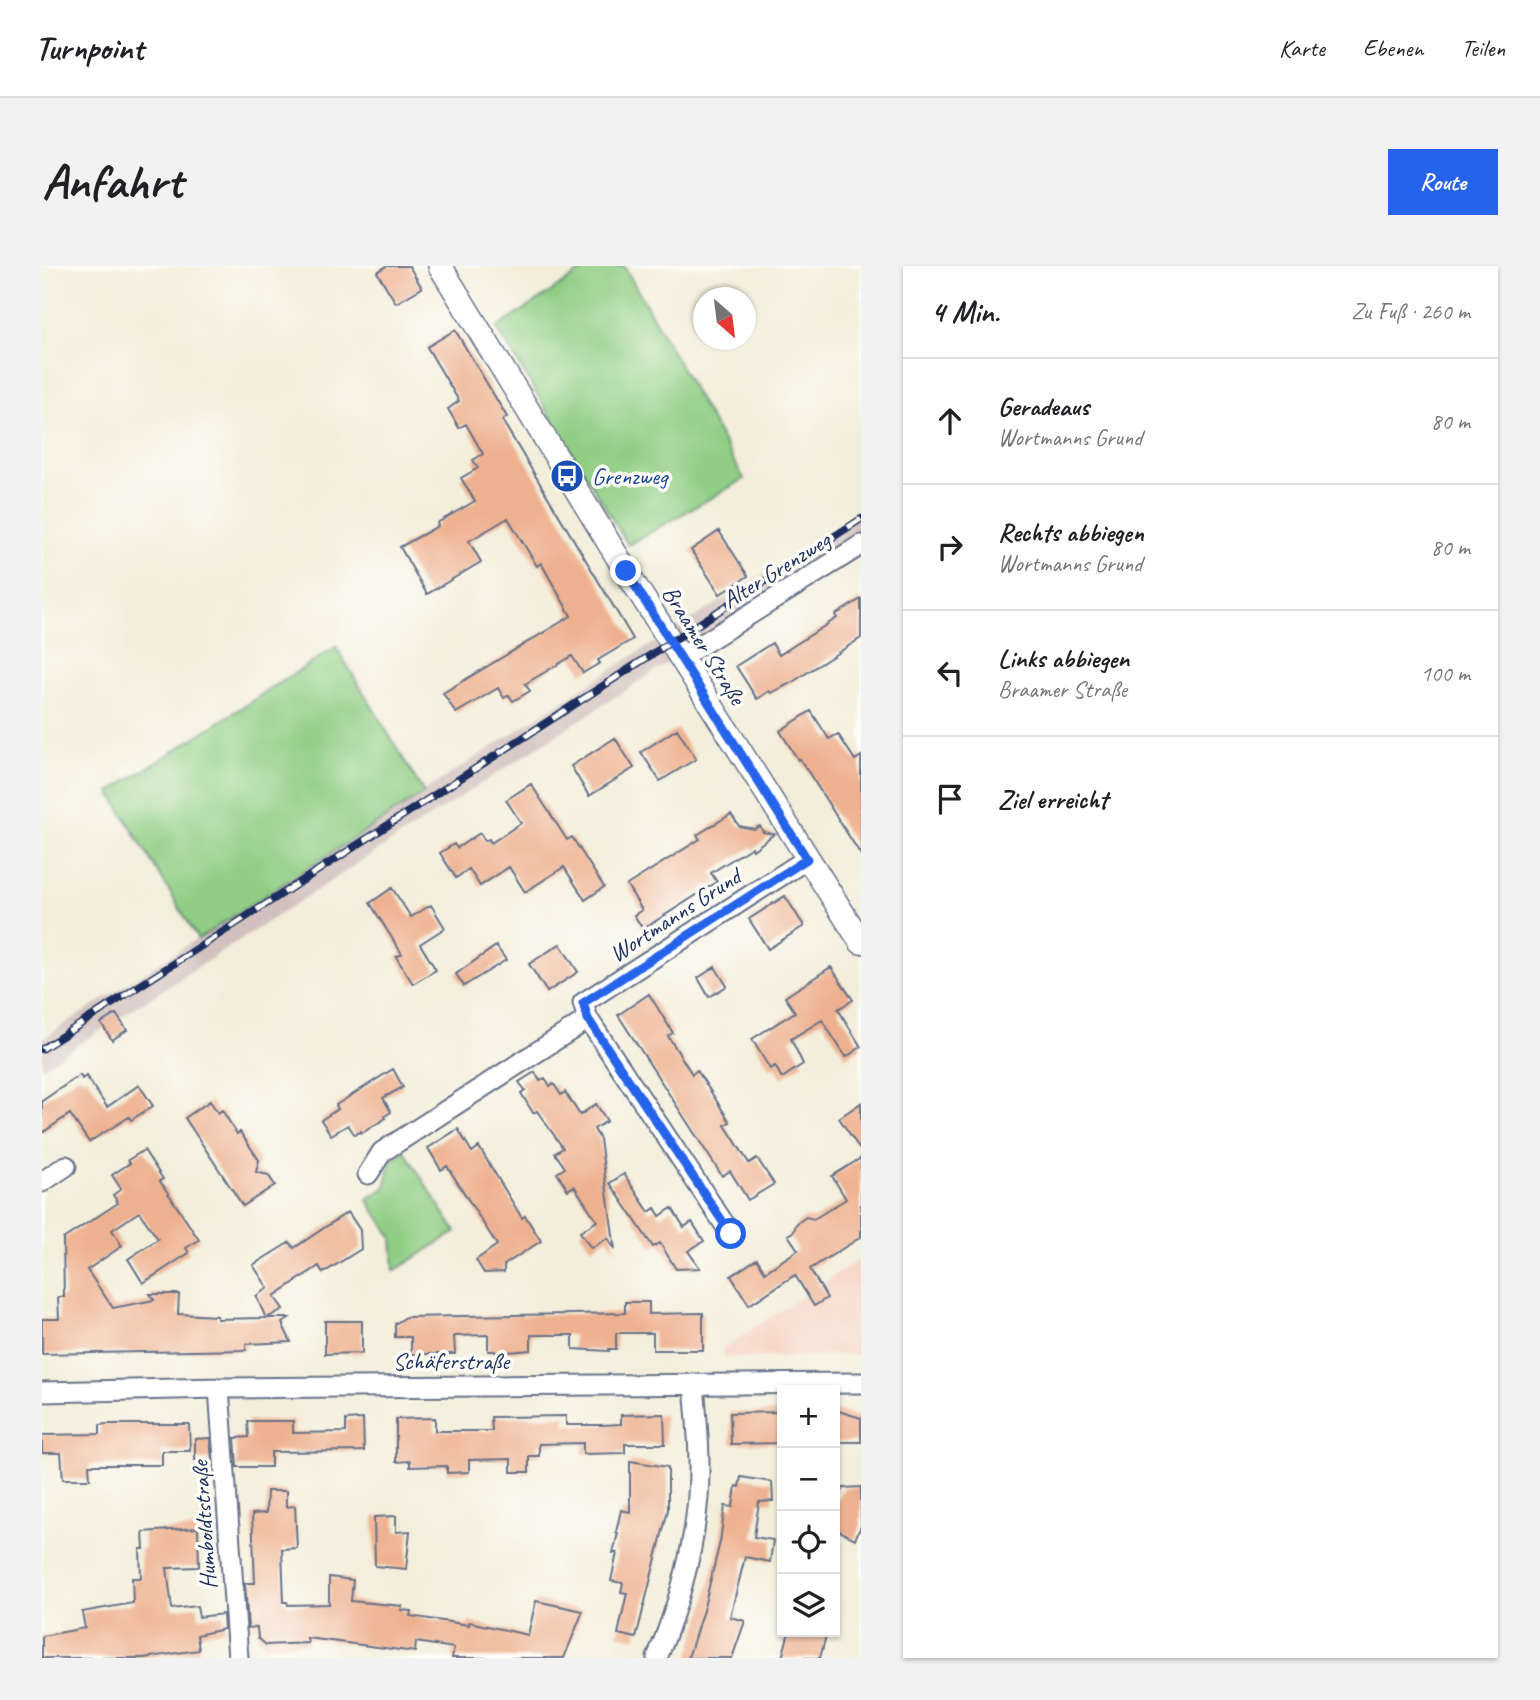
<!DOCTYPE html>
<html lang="de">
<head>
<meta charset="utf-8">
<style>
  :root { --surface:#fff; --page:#f2f2f2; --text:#202124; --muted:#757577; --line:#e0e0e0; --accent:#2563eb }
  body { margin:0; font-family:Caveat,sans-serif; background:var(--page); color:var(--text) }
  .controls { position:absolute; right:21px; bottom:21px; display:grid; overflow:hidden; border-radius:0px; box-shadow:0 2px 5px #0004 }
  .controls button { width:63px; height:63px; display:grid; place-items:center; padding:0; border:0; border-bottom:2px solid var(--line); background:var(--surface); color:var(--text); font:35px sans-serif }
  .compass { position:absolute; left:651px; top:21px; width:63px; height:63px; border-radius:50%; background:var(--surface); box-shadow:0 2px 5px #0004; rotate:152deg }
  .stop { position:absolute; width:21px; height:21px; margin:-16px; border:5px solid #2563eb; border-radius:50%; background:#fff }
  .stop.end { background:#2563eb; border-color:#fff; box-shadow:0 2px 7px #0008 }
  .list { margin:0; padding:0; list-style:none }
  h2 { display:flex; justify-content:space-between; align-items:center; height:91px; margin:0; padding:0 28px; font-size:30px }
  h2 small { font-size:23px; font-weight:400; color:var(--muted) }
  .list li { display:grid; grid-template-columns:46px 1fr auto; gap:21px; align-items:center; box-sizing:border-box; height:126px; padding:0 28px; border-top:2px solid var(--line) }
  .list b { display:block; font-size:26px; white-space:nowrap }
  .list p { margin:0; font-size:23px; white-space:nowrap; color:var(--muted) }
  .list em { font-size:23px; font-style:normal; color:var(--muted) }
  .icon { flex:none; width:38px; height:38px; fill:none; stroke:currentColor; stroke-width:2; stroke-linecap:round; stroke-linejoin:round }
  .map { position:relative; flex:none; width:819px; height:1392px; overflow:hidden; border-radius:0px }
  header { display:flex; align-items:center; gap:42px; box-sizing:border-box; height:98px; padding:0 35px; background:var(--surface); border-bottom:2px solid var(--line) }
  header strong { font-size:33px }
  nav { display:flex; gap:38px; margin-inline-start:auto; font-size:24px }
  .intro { display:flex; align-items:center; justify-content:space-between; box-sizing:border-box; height:168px; padding:0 42px }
  h1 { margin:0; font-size:49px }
  .button { padding:18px 32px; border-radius:0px; background:var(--accent); color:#fff; font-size:24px; font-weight:700 }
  main { display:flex; gap:42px; padding:0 42px }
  aside { flex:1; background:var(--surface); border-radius:0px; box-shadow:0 2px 5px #0004 }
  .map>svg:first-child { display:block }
</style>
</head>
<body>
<header>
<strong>Turnpoint</strong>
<nav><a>Karte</a><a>Ebenen</a><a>Teilen</a></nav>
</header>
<div class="intro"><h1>Anfahrt</h1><a class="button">Route</a></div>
<main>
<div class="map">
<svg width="819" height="1392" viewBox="0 0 819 1392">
  <rect width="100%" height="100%" fill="#fdfcf7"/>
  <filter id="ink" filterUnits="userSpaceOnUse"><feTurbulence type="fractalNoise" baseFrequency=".0143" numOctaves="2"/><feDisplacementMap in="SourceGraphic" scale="14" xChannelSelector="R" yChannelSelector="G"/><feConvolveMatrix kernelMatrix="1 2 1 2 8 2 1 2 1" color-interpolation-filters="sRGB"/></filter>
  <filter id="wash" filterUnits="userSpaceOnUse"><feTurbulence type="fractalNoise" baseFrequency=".00686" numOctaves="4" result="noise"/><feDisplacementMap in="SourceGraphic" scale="28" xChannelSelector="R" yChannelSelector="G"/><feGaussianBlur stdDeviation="1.57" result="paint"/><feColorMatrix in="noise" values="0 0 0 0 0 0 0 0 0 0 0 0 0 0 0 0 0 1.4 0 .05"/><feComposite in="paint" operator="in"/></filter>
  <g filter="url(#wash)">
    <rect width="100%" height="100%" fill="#f3eeda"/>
    <path fill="#f5d3c2" d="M 819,992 L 819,1088 L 683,1092 L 680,1083 Z"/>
    <path fill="#d1c0bd" d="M 819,242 L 819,272 L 0,802 L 0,773 L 570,403 L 787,268 Z"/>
    <path fill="#90ce84" stroke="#567e71" stroke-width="2" d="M 547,0 L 582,0 L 702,213 L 586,279 L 455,62 Z
      M 294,381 L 382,527 L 156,673 L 68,526 Z
      M 362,884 L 414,966 L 352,1005 L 350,971 L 325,933 L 343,922 L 349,896 Z"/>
    <g id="blocks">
      <path fill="#eeb18f" d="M 345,0 L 367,0 L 380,22 L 354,37 L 335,6 Z
        M 413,64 L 465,151 L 460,154 L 591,373 L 556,394 L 558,397 L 541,407 L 530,390 L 483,418 L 488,425 L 471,435 L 467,429 L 462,432 L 456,422 L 414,447 L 401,427 L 529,350 L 499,297 L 495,300 L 466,252 L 427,275 L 439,296 L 385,328 L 358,281 L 396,260 L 395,257 L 433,235 L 419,212 L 436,202 L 431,194 L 441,188 L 424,158 L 417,162 L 406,143 L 417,135 L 385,81 Z
        M 677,265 L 706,310 L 678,328 L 649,284 Z
        M 819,333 L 819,372 L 749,417 L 729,427 L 727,425 L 715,433 L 694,400 L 730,377 L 737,389 L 795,352 L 793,349 Z
        M 769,445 L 787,473 L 796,468 L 813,494 L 819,490 L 819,589 L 758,493 L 756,494 L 738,465 Z
        M 635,463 L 654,493 L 618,515 L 599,486 Z
        M 573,472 L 592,502 L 547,530 L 529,500 Z
        M 489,518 L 525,574 L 530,571 L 562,621 L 543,634 L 522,601 L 483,626 L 467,601 L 438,620 L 427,603 L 414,612 L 398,587 L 412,578 L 415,582 L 438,567 L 443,575 L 447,573 L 449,577 L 479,557 L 464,534 Z
        M 689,548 L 697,560 L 712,563 L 718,560 L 721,566 L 732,568 L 711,584 L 710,581 L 669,607 L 675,616 L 601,663 L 592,649 L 600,644 L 585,619 L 658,573 L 655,569 Z
        M 350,622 L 369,651 L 389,639 L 403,662 L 378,678 L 394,704 L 371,718 L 354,691 L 360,688 L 328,637 Z
        M 743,630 L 762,660 L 726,683 L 707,653 Z
        M 518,678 L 536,706 L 505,726 L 487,698 Z
        M 454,680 L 464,694 L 422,720 L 414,708 Z
        M 673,701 L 685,720 L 667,731 L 656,712 Z
        M 789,701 L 811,734 L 796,743 L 819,781 L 804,791 L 780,754 L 749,773 L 761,798 L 740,812 L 733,800 L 728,803 L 710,773 L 753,746 L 743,731 Z
        M 607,728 L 631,767 L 626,770 L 650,808 L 655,804 L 660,812 L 688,856 L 683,859 L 707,897 L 715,892 L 732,918 L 706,934 L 688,905 L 680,910 L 576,749 Z
        M 74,748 L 85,764 L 70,774 L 59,757 Z
        M 351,803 L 361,821 L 341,832 L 349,846 L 343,850 L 344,852 L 320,867 L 319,865 L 313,869 L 306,859 L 289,869 L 279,854 L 296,843 L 294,839 Z
        M 493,806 L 498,815 L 503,812 L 508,820 L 512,818 L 519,829 L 523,826 L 538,849 L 554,838 L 565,855 L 552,863 L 558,873 L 573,984 L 566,972 L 549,982 L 538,966 L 555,955 L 532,920 L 526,924 L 515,907 L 523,902 L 513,887 L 521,882 L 495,845 L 491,847 L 479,827 L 483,824 L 477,816 Z
        M 38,809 L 40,813 L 44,810 L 65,841 L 97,819 L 111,840 L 89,854 L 87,851 L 47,876 L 28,848 L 0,867 L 0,835 Z
        M 168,835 L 176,847 L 180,844 L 195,868 L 198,866 L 217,894 L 214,906 L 226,909 L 233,919 L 201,940 L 143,852 Z
        M 819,837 L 819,885 L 797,852 Z
        M 416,863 L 430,886 L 437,881 L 480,952 L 483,950 L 499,975 L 462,999 L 462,1006 L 442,1007 L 434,994 L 455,979 L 405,900 L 399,904 L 386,882 Z
        M 102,884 L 121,913 L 118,915 L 157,974 L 144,982 L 147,987 L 101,1017 L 86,993 L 116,973 L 97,946 L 70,964 L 80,980 L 45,1004 L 71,1042 L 112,1034 L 108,1028 L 137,1028 L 136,1048 L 175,1050 L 175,1053 L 224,1052 L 214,1030 L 226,1022 L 211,999 L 248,976 L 252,982 L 306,946 L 318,964 L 319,983 L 281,1007 L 277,1000 L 232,1030 L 241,1043 L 225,1052 L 247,1052 L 240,1057 L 249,1076 L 204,1078 L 204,1084 L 0,1088 L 0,1053 L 17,1053 L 16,1031 L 22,1031 L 21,973 L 76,937 L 71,929 L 79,923 L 70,909 L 88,897 L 86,894 Z
        M 819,892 L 819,971 L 768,1003 L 785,1032 L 772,1040 L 753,1009 L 707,1039 L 689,1010 L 715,993 L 723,1006 L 756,984 L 746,969 L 752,965 L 754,958 L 764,951 L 772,953 L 804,933 L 790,910 Z
        M 582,908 L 607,946 L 613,942 L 618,950 L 630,942 L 642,961 L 650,956 L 662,975 L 646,985 L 658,1002 L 634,1003 L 618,977 L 611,981 L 568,917 Z
        M 583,1036 L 607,1036 L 607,1048 L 661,1047 L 661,1084 L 611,1084 L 611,1067 L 574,1067 L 574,1083 L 567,1083 L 567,1085 L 531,1083 L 531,1069 L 489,1069 L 489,1084 L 454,1087 L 453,1085 L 446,1085 L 446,1069 L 412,1070 L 413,1088 L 369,1088 L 369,1071 L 353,1071 L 353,1058 L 364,1051 L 583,1047 Z
        M 283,1055 L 320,1055 L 320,1087 L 283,1088 Z
        M 793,1144 L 819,1152 L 819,1176 L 793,1176 Z
        M 740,1146 L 740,1177 L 689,1178 L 688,1147 Z
        M 622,1148 L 623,1178 L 583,1178 L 583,1187 L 541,1188 L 541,1177 L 497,1178 L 497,1190 L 487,1190 L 487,1206 L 469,1206 L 469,1193 L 427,1194 L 427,1206 L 405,1207 L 405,1200 L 368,1201 L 368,1195 L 354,1196 L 354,1153 L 393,1152 L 393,1165 L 450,1165 L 449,1151 L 524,1150 L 524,1159 L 561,1159 L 579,1158 L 579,1149 Z
        M 321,1153 L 322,1185 L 229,1186 L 229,1201 L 195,1201 L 193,1172 L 207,1171 L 206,1155 L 251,1155 L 251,1167 L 304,1166 L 304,1154 Z
        M 64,1158 L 147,1158 L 148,1185 L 120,1185 L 120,1199 L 47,1199 L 48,1213 L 21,1213 L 19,1187 L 0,1187 L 0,1169 L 58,1168 L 58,1159 Z
        M 168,1172 L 170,1194 L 153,1194 L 153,1173 Z
        M 588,1195 L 626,1201 L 626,1244 L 594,1372 L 576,1368 L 585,1327 L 579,1326 L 581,1317 L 569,1315 L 575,1287 L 571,1287 L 576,1267 L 574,1266 L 579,1244 L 588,1246 Z
        M 699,1211 L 730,1216 L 731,1235 L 717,1236 L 712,1271 L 731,1274 L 728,1296 L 703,1291 L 688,1351 L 703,1355 L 690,1392 L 646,1392 L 662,1341 L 678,1276 L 683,1240 L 691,1241 L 694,1220 L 697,1221 Z
        M 819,1221 L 819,1260 L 813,1273 L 793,1263 L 793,1239 L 801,1222 Z
        M 225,1225 L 244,1225 L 244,1241 L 253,1240 L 255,1282 L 240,1283 L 242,1336 L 245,1336 L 246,1339 L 287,1338 L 287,1311 L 311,1314 L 309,1335 L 360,1340 L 359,1344 L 369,1345 L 368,1350 L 427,1359 L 427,1356 L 486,1369 L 494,1335 L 541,1345 L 522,1392 L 410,1392 L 412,1382 L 374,1376 L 373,1386 L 265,1372 L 266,1377 L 224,1379 L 216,1372 L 215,1361 L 206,1362 L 203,1317 L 213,1317 L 210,1248 L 224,1247 Z
        M 354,1250 L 354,1266 L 368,1265 L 364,1303 L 333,1300 L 332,1251 Z
        M 156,1262 L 157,1301 L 125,1302 L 130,1343 L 155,1340 L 157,1351 L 181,1348 L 182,1363 L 155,1369 L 157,1384 L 101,1392 L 0,1392 L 0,1370 L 43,1362 L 40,1346 L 91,1337 L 90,1312 L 99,1312 L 98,1283 L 102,1283 L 101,1266 Z
        M 747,1366 L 785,1366 L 778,1392 L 740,1392 Z"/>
    </g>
  </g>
  <g filter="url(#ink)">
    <use href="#blocks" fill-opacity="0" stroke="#677289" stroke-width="2"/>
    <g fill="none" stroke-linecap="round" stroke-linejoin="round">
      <defs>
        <path id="minor" d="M 638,392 L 819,279
          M 546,753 L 689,968
          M 326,908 L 340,886 L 546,753 L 541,737 L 765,593
          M 0,916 L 24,900
          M 177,1122 L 196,1392
          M 0,1126 L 177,1122 L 819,1117
          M 615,1392 C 640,1331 658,1265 657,1198 C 657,1172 654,1144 652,1118"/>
        <path id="tertiary" d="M 398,0 L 584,305 L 819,676"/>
      </defs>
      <use href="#minor" stroke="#677289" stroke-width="23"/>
      <use href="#tertiary" stroke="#677289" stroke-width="26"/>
      <use href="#minor" stroke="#fff" stroke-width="19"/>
      <use href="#tertiary" stroke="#fff" stroke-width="23"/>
      <defs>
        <path id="rail" d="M 0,783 L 819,253"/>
      </defs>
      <use href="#rail" stroke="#1b2f5e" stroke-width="8"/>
      <use href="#rail" stroke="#fdfcf7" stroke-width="5" stroke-dasharray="16" stroke-linecap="butt"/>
    </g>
  </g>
  <g fill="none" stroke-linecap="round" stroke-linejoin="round" filter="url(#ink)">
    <path stroke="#2563eb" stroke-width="9" d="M 584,305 L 765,593 L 541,737 L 546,753 L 689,968"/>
  </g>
  <defs>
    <symbol id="bus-disc" viewBox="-11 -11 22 22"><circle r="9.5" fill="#1a4fb4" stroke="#fdfcf7"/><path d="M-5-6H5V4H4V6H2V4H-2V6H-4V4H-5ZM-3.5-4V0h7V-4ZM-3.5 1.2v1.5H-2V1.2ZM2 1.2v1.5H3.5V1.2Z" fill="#fff"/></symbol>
  </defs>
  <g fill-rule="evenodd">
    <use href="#bus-disc" x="506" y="191" width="38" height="38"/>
  </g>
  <g text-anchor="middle" stroke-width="7" stroke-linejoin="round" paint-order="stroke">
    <g font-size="24" fill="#164399" stroke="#fdfcf7" text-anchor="start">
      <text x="550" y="218">Grenzweg</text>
    </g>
    <g font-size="24" fill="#1b2f5e" stroke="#fdfcf7">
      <text transform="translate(734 304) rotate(-32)" y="8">Alter Grenzweg</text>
      <text transform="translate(662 379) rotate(58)" y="8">Braamer Straße</text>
      <text transform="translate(633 649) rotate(-33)" y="8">Wortmanns Grund</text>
      <text x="409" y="1103">Schäferstraße</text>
      <text transform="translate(162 1259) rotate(-94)" y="8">Humboldtstraße</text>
    </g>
  </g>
</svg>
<div class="controls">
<button>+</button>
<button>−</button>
<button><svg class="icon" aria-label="locate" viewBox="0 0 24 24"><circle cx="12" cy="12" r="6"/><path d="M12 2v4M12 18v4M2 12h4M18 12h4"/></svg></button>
<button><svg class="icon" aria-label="layers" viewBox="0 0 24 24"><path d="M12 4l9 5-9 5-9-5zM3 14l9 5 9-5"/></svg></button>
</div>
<svg class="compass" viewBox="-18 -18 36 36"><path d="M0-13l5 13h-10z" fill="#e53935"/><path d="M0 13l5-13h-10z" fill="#757577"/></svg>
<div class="stop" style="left:689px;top:968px"></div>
<div class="stop end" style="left:584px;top:305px"></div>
</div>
<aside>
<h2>4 Min.<small>Zu Fuß · 260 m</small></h2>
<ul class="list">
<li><svg class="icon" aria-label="ahead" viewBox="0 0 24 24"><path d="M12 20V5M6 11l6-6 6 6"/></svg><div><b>Geradeaus</b><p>Wortmanns Grund</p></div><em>80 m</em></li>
<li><svg class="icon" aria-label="right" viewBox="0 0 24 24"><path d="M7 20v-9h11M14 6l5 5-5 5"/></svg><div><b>Rechts abbiegen</b><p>Wortmanns Grund</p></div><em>80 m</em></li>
<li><svg class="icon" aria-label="left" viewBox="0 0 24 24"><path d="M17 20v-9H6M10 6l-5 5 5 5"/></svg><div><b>Links abbiegen</b><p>Braamer Straße</p></div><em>100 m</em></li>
<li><svg class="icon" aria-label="arrive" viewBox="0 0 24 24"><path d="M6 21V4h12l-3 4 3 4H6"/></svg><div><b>Ziel erreicht</b></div></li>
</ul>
</aside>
</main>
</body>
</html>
